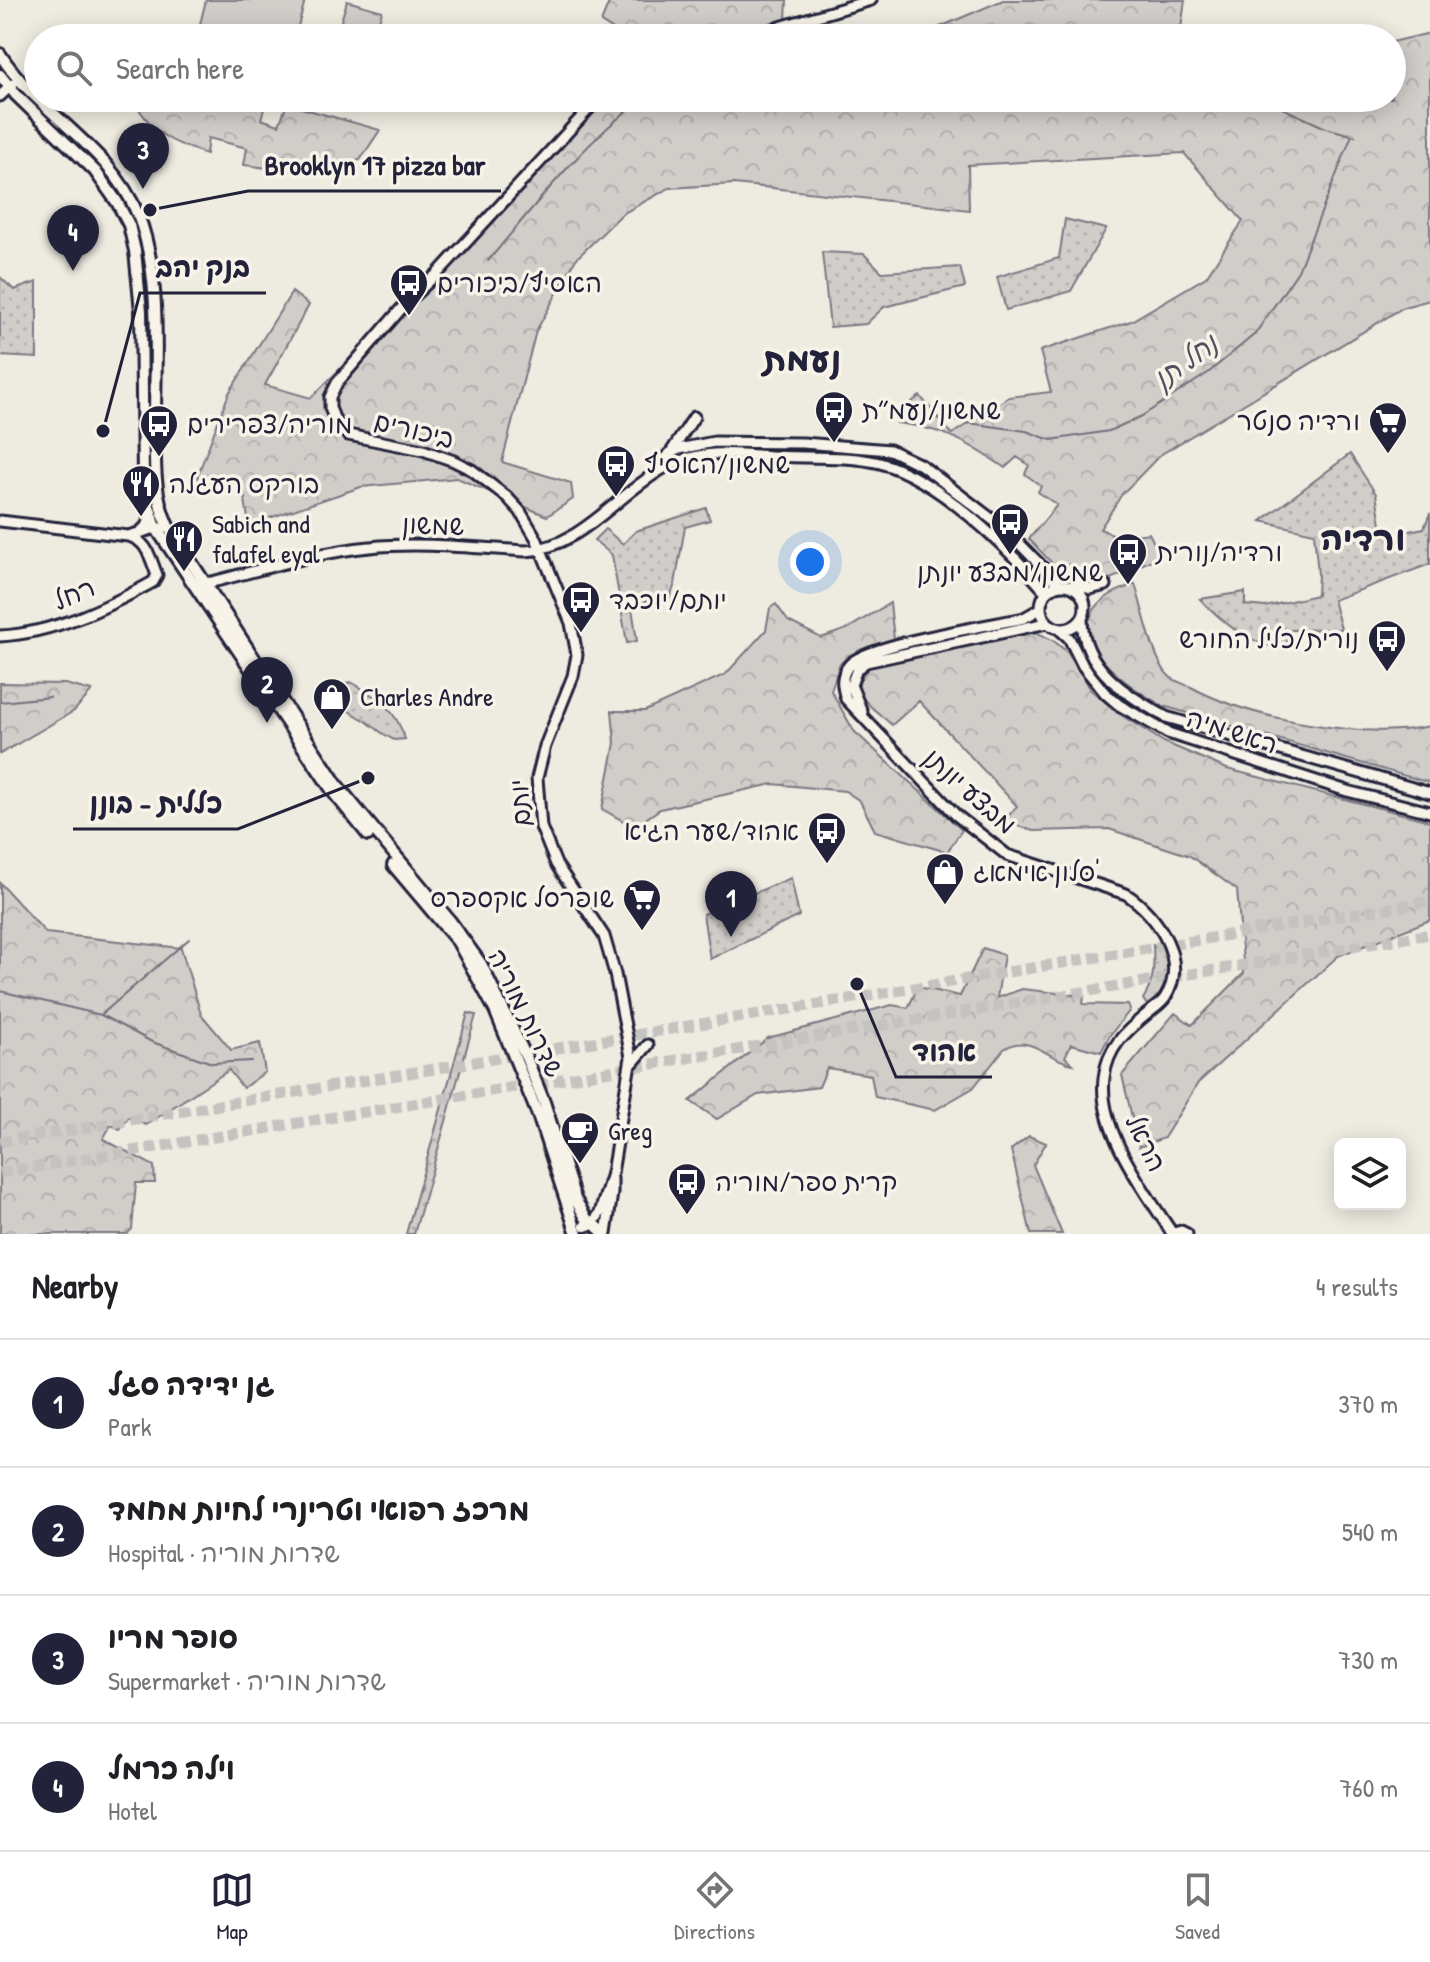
<!DOCTYPE html>
<html lang="en">
<head>
<meta charset="utf-8">
<style>
  :root { --surface:#fff; --page:#f2f2f2; --text:#202124; --muted:#757577; --line:#e0e0e0; --accent:#22223b }
  body { margin:0; font-family:"Patrick Hand","Playpen Sans Hebrew",sans-serif; background:var(--page); color:var(--text) }
  .controls { position:absolute; right:24px; bottom:24px; display:grid; overflow:hidden; border-radius:12px; box-shadow:0 4px 20px #0003 }
  .controls button { width:72px; height:72px; display:grid; place-items:center; padding:0; border:0; border-bottom:2px solid var(--line); background:var(--surface); color:var(--text); font:40px sans-serif }
  .you { position:absolute; left:810px; top:562px; width:28px; height:28px; margin:-20px; border:6px solid #fff; border-radius:50%; background:#1a73e8; box-shadow:0 0 0 12px #1a73e833 }
  .badge { display:grid; place-items:center; width:52px; height:52px; border-radius:50%; background:var(--accent); color:#fff; font-size:26px; font-weight:700 }
  .pin { position:absolute; translate:-50% -66px; filter:drop-shadow(0 2px 4px #0008) }
  .pin::after { content:''; position:absolute; top:42px; width:28px; height:24px; background:inherit; clip-path:polygon(0 0,100% 0,50% 100%) }
  .list { margin:0; padding:0; list-style:none }
  h2 { display:flex; justify-content:space-between; align-items:center; height:104px; margin:0; padding:0 32px; font-size:34px }
  h2 small { font-size:26px; font-weight:400; color:var(--muted) }
  .list li { display:grid; grid-template-columns:52px 1fr auto; gap:24px; align-items:center; box-sizing:border-box; height:128px; padding:0 32px; border-top:2px solid var(--line) }
  .list b { display:block; font-size:30px; white-space:nowrap }
  .list p { margin:0; font-size:26px; white-space:nowrap; color:var(--muted) }
  .list em { font-size:26px; font-style:normal; color:var(--muted) }
  .icon { flex:none; width:44px; height:44px; fill:none; stroke:currentColor; stroke-width:2; stroke-linecap:round; stroke-linejoin:round }
  .map { position:relative; flex:none; width:1430px; height:1234px; overflow:hidden }
  .search { position:absolute; background:var(--surface); box-shadow:0 4px 20px #0003; left:24px; right:24px; top:24px; height:88px; display:flex; align-items:center; gap:20px; box-sizing:border-box; padding:0 28px; border-radius:44px; color:var(--muted); font-size:30px }
  .sheet { height:616px; background:var(--surface) }
  nav { display:flex; justify-content:space-around; align-items:center; box-sizing:border-box; height:112px; border-top:2px solid var(--line); background:var(--surface); font-size:22px; color:var(--muted) }
  nav a { display:grid; justify-items:center; gap:4px }
  nav .on { color:var(--accent) }
  .map>svg:first-child { display:block }
</style>
</head>
<body>
<div class="map">
<svg width="1430" height="1234" viewBox="0 0 1430 1234">
  <defs>
    <pattern id="forest-crowns" width="20" height="18" patternUnits="userSpaceOnUse" patternTransform="scale(2)"><rect width="20" height="18" fill="#d1cdc9"/><path d="M2 6a3 3 0 1 1 6 0M12 15a3 3 0 1 1 6 0" fill="none" stroke="#b3b0ae"/></pattern>
    <pattern id="park-dots" width="8" height="8" patternUnits="userSpaceOnUse" patternTransform="scale(2)"><rect width="8" height="8" fill="#d1cdc9"/><path d="M2 2h.1M6 6h.1" fill="none" stroke="#b3b0ae" stroke-width="1.8" stroke-linecap="round"/></pattern>
  </defs>
  <rect width="100%" height="100%" fill="#eeebe1"/>
  <filter id="ink" filterUnits="userSpaceOnUse"><feTurbulence type="fractalNoise" baseFrequency=".0125" numOctaves="2"/><feDisplacementMap in="SourceGraphic" scale="16" xChannelSelector="R" yChannelSelector="G"/><feConvolveMatrix kernelMatrix="1 2 1 2 8 2 1 2 1" color-interpolation-filters="sRGB"/></filter>
  <g filter="url(#ink)">
    <path fill="#d1cdc9" stroke="#7a7882" stroke-width="2" d="M 206,0 L 305,0 L 295,38 L 224,38 L 198,32 Z
      M 347,1 L 382,11 L 374,38 L 336,38 Z"/>
    <path fill="url(#forest-crowns)" stroke="#7a7882" stroke-width="2" d="M 610,0 L 787,0 L 785,38 L 626,38 L 601,22 Z
      M 1003,0 L 1185,0 L 1180,36 L 1195,38 L 914,38 Z
      M 1430,33 L 1430,300 L 1404,307 L 1160,455 L 1122,494 L 1100,529 L 1120,537 L 1149,533 L 1158,551 L 1154,559 L 1104,582 L 1086,584 L 1062,574 L 1029,539 L 1057,505 L 1038,492 L 1041,486 L 1025,474 L 1029,465 L 1017,457 L 1005,468 C 966,441 944,429 897,423 L 898,412 L 920,396 L 952,434 L 1009,397 L 1051,392 L 1040,351 L 1131,321 L 1206,277 L 1243,221 L 1184,153 L 968,165 L 969,210 L 734,184 L 669,188 L 622,214 L 576,259 L 536,331 L 502,462 L 571,483 L 573,499 L 547,516 L 457,478 L 361,487 L 249,525 L 242,480 L 191,493 L 229,393 L 292,292 L 309,305 L 265,385 L 311,398 L 608,98 L 1392,98 L 1392,42 Z
      M 128,98 L 263,98 L 267,99 L 261,119 L 279,125 L 287,104 L 380,130 L 360,160 L 299,172 L 244,165 L 247,148 L 208,138 L 206,154 C 166,140 155,135 132,99 Z
      M 1135,584 C 1142,606 1153,661 1169,676 C 1174,681 1184,684 1191,687 C 1250,719 1364,740 1430,726 L 1430,783 L 1163,706 C 1130,688 1053,637 1107,597 C 1115,591 1126,588 1135,584 Z
      M 890,603 L 894,639 L 867,648 L 840,663 L 831,691 L 854,731 L 962,830 L 947,852 L 875,831 L 860,801 L 845,791 L 773,784 L 660,809 L 634,827 L 602,809 L 615,743 L 612,711 L 645,711 L 726,674 L 766,630 L 770,608 L 776,604 L 788,621 L 821,638 L 847,629 Z
      M 1036,632 L 1054,641 L 1067,652 L 1092,691 L 1121,715 L 1164,742 L 1227,769 L 1430,821 L 1430,920 L 1338,956 L 1198,1083 L 1164,1138 L 1139,1147 L 1122,1075 L 1175,1013 L 1192,1025 L 1244,973 L 1237,890 L 1190,856 L 1109,829 L 1033,831 L 1004,821 L 1017,806 L 919,701 L 892,725 C 870,705 841,690 873,663 Z
      M 0,683 L 65,684 L 92,691 L 74,711 L 0,754 Z
      M 0,883 L 46,933 L 181,948 L 201,1014 L 231,1050 L 260,1043 L 265,1072 L 243,1088 L 229,1070 L 146,1125 L 129,1117 L 120,1129 L 111,1125 L 103,1139 L 154,1166 L 155,1183 L 136,1183 L 132,1229 L 127,1234 L 0,1234 Z
      M 983,948 L 1004,955 L 997,998 L 1022,989 L 1084,996 L 1083,1004 L 1128,1005 L 1130,1010 L 1110,1035 L 1101,1052 L 1071,1044 L 1065,1057 L 1073,1064 C 1048,1060 1030,1032 1004,1049 L 973,1088 L 935,1110 L 875,1097 L 871,1075 L 827,1068 L 819,1087 L 758,1095 L 717,1119 L 690,1101 L 768,1038 L 892,1005 L 908,1008 L 918,987 L 960,996 Z
      M 1029,1136 L 1046,1143 L 1033,1165 L 1062,1234 L 1031,1234 L 1011,1150 Z"/>
    <path fill="url(#park-dots)" stroke="#7a7882" stroke-width="2" d="M 1065,219 L 1106,229 L 1071,291 L 1006,310 L 997,277 L 1059,258 Z
      M 822,252 L 864,254 L 882,272 L 960,267 L 965,287 L 884,307 L 866,324 L 830,327 Z
      M 0,277 L 14,290 L 37,282 L 37,358 L 0,356 Z
      M 1350,454 L 1376,494 L 1383,536 L 1424,528 L 1430,513 L 1430,564 L 1333,600 L 1341,629 L 1290,630 L 1285,650 C 1245,641 1229,628 1200,599 L 1245,592 L 1245,605 L 1265,607 L 1317,595 L 1318,574 L 1314,533 L 1261,521 Z
      M 706,508 L 710,520 L 685,527 L 675,584 L 668,602 L 631,601 L 637,641 L 627,643 L 612,555 L 594,540 L 605,529 L 623,544 L 636,531 Z
      M 351,682 C 379,699 395,707 405,739 L 394,740 L 382,733 L 366,721 L 330,700 C 332,687 339,685 351,682 Z
      M 791,878 L 799,916 L 710,959 L 703,914 Z
      M 1153,945 L 1165,953 L 1169,971 L 1164,992 L 1147,1005 L 1143,999 C 1155,981 1154,966 1153,945 Z
      M 468,1013 L 476,1015 L 414,1234 L 406,1234 Z"/>
    <g fill="none" stroke-linecap="round" stroke-linejoin="round">
      <path stroke="#716f7b" stroke-width="2" d="M 1260,98 L 1326,128 L 1355,136
        M 488,261 C 536,204 582,144 642,99 L 647,98
        M 920,412 L 939,419 L 1026,431 L 1051,440 L 1109,431 L 1142,416 L 1208,373 L 1255,334 L 1298,271 L 1352,135
        M 0,702 L 50,697
        M 0,991 L 101,1015 L 152,1042 L 212,1063 L 251,1061
        M 102,1014 L 189,939"/>
      <path stroke="#c5c3c0" stroke-width="11" stroke-dasharray="11 5.5" stroke-linecap="butt" d="M 0,1142 L 1430,901
        M 0,1173 L 1430,934"/>
      <defs>
        <path id="secondary" d="M 743,38 L 871,0
          M 0,96 L 13,84
          M 671,452 L 694,417
          M 657,468 L 669,454 L 679,449 L 714,442 L 803,443 L 890,450 L 921,465 L 1006,530 L 1060,585
          M 0,521 L 128,536 L 156,528 L 169,528
          M 1075,582 L 1090,589 L 1106,585
          M 198,583 L 212,582 C 264,569 317,552 370,547 C 421,542 474,548 526,551 C 583,546 617,494 664,468 C 698,449 733,453 770,456 C 803,458 849,455 880,463 C 939,479 1007,547 1046,592
          M1041 607a22 22 0 1 1 44 0a22 22 0 1 1-44 0Z
          M 1040,609 L 1024,618 C 991,625 869,644 850,664 C 840,675 842,686 846,699 L 956,815 L 1007,855 L 1126,894 C 1158,915 1189,961 1165,998 C 1161,1004 1153,1009 1147,1014 C 1125,1032 1107,1048 1104,1078 C 1098,1131 1145,1191 1172,1233
          M 1082,619 C 1083,669 1127,695 1166,717 L 1430,793
          M 1059,629 L 1069,638 L 1083,666 L 1105,693 L 1119,705 L 1168,733 L 1347,791 L 1430,812
          M 0,636 C 54,633 106,608 153,582 L 157,575 C 150,558 148,541 128,536
          M 862,712 L 851,685 L 857,669 L 866,662 L 1047,623
          M 630,1066 L 648,1045
          M 593,1223 L 600,1213 L 612,1173 L 631,1057 L 615,974 L 604,936 L 556,864 L 541,827 L 537,778 L 545,746 L 573,676 L 577,655 L 571,623 L 536,538 L 520,511 L 507,497 L 472,470 L 454,461 L 423,450 L 348,435 L 336,423 L 330,408 L 330,397 L 337,383 L 407,302 L 437,274 L 599,98
          M 606,1234 L 612,1193 L 612,1178
          M 1171,1234 L 1181,1231 L 1187,1234"/>
        <path id="primary" d="M 0,54 C 38,114 111,147 138,215 C 162,275 155,357 155,420 C 155,457 152,494 169,528 L 337,785 L 450,921 L 481,964 L 526,1057 L 544,1102 L 575,1199 L 589,1223
          M 0,75 L 16,95 L 95,171 L 117,202 L 129,225 L 135,251 L 141,311 L 143,477 L 145,494 L 156,528 L 334,793 L 368,835
          M 139,534 L 149,524 L 150,515
          M 393,865 L 458,942 L 495,1010 L 538,1115 L 577,1234
          M 585,1226 L 593,1223 L 605,1234"/>
      </defs>
      <use href="#secondary" stroke="#22223b" stroke-width="15"/>
      <use href="#primary" stroke="#22223b" stroke-width="16"/>
      <use href="#secondary" stroke="#f7f3e8" stroke-width="9"/>
      <use href="#primary" stroke="#f7f3e8" stroke-width="10"/>
    </g>
  </g>
  <defs>
    <symbol id="bus-pin" viewBox="-11 -11 22 30"><path d="M0 17L-7.5 6A9.5 9.5 0 1 1 7.5 6Z" fill="#22223b" stroke="#f7f3e8"/><path d="M-5-6H5V4H4V6H2V4H-2V6H-4V4H-5ZM-3.5-4V0h7V-4ZM-3.5 1.2v1.5H-2V1.2ZM2 1.2v1.5H3.5V1.2Z" fill="#fff"/></symbol>
    <symbol id="supermarket-pin" viewBox="-11 -11 22 30"><path d="M0 17L-7.5 6A9.5 9.5 0 1 1 7.5 6Z" fill="#22223b" stroke="#f7f3e8"/><path d="M-6-5.5h2.5l.6 2H6L4.5 2H-2.5L-4.4-4H-6ZM-1.5 3.2a1.3 1.3 0 1 0 .1 0ZM3 3.2a1.3 1.3 0 1 0 .1 0Z" fill="#fff"/></symbol>
    <symbol id="restaurant-pin" viewBox="-11 -11 22 30"><path d="M0 17L-7.5 6A9.5 9.5 0 1 1 7.5 6Z" fill="#22223b" stroke="#f7f3e8"/><path d="M-5-6h1v4h1v-4h1v4h1v-4h1v5L-1.5 .5V6h-2V.5L-5-1ZM5-6V6H3V1.5H1.5Q1.5-4 5-6Z" fill="#fff"/></symbol>
    <symbol id="shop-pin" viewBox="-11 -11 22 30"><path d="M0 17L-7.5 6A9.5 9.5 0 1 1 7.5 6Z" fill="#22223b" stroke="#f7f3e8"/><path d="M-5-2.5h2.3a2.7 3.5 0 0 1 5.4 0H5L5.5 6h-11ZM-1.5-2.5h3a1.5 2.3 0 0 0-3 0Z" fill="#fff"/></symbol>
    <symbol id="cafe-pin" viewBox="-11 -11 22 30"><path d="M0 17L-7.5 6A9.5 9.5 0 1 1 7.5 6Z" fill="#22223b" stroke="#f7f3e8"/><path d="M-5.5-4.5H6V0H3Q3 3.5 0 3.5H-2.5Q-5.5 3.5-5.5 0ZM3-3.2v2h1.7v-2ZM-6 4.5H4V6H-6Z" fill="#fff"/></symbol>
  </defs>
  <g fill-rule="evenodd">
    <use href="#bus-pin" x="387" y="261" width="44" height="60"/>
    <use href="#bus-pin" x="812" y="388" width="44" height="60"/>
    <use href="#supermarket-pin" x="1366" y="399" width="44" height="60"/>
    <use href="#bus-pin" x="137" y="402" width="44" height="60"/>
    <use href="#bus-pin" x="594" y="442" width="44" height="60"/>
    <use href="#restaurant-pin" x="119" y="462" width="44" height="60"/>
    <use href="#bus-pin" x="988" y="500" width="44" height="60"/>
    <use href="#restaurant-pin" x="162" y="517" width="44" height="60"/>
    <use href="#bus-pin" x="1106" y="530" width="44" height="60"/>
    <use href="#bus-pin" x="559" y="578" width="44" height="60"/>
    <use href="#bus-pin" x="1365" y="617" width="44" height="60"/>
    <use href="#shop-pin" x="310" y="675" width="44" height="60"/>
    <use href="#bus-pin" x="805" y="809" width="44" height="60"/>
    <use href="#shop-pin" x="923" y="850" width="44" height="60"/>
    <use href="#supermarket-pin" x="620" y="876" width="44" height="60"/>
    <use href="#cafe-pin" x="558" y="1109" width="44" height="60"/>
    <use href="#bus-pin" x="665" y="1160" width="44" height="60"/>
  </g>
  <g text-anchor="middle" stroke-width="7" stroke-linejoin="round" paint-order="stroke">
    <g font-size="26" fill="#22223b" stroke="#f7f3e8" text-anchor="start">
      <text x="437" y="292">האסיף/ביכורים</text>
      <text x="862" y="419">שמשון/נעמ״ת</text>
      <text x="1360" y="430" text-anchor="end">ורדיה סנטר</text>
      <text x="187" y="433">מוריה/צפרירים</text>
      <text x="644" y="473">שמשון/האסיף</text>
      <text x="169" y="493">בורקס העגלה</text>
      <text x="212" y="533">Sabich and<tspan x="212" dy="30">falafel eyal</tspan></text>
      <text x="1156" y="561">ורדיה/נורית</text>
      <text x="1010" y="581" text-anchor="middle">שמשון/מבצע יונתן</text>
      <text x="609" y="609">יותם/יוכבד</text>
      <text x="1359" y="648" text-anchor="end">נורית/כליל החורש</text>
      <text x="360" y="706">Charles Andre</text>
      <text x="799" y="840" text-anchor="end">אהוד/שער הגיא</text>
      <text x="973" y="881">סלון אימאג'</text>
      <text x="614" y="907" text-anchor="end">שופרסל אקספרס</text>
      <text x="608" y="1140">Greg</text>
      <text x="715" y="1191">קרית ספר/מוריה</text>
    </g>
    <g font-size="26" fill="#22223b" stroke="#f7f3e8">
      <text transform="translate(414 430) rotate(14)" y="9">ביכורים</text>
      <text transform="translate(433 525) rotate(2)" y="9">שמשון</text>
      <text transform="translate(74 594) rotate(-23)" y="9">רחל</text>
      <text transform="translate(1232 731) rotate(18)" y="9">ראש מיה</text>
      <text transform="translate(970 791) rotate(42)" y="9">מבצע יונתן</text>
      <text transform="translate(520 803) rotate(-94)" y="9">יותם</text>
      <text transform="translate(526 1013) rotate(64)" y="9">שדרות מוריה</text>
      <text transform="translate(1146 1143) rotate(64)" y="9">הראל</text>
    </g>
    <g font-size="28" font-style="italic" fill="#504f60" stroke="#f7f3e8">
      <text transform="translate(1185 361) rotate(-36)" y="10">נחל תן</text>
    </g>
    <g font-size="34" font-weight="bold" fill="#22223b" stroke="#f7f3e8">
      <text x="802" y="371">נעמת</text>
      <text x="1363" y="550">ורדיה</text>
    </g>
  </g>
  <path fill="none" stroke="#22223b" stroke-width="3" d="M150 210L248 191H501M103 431L140 293H266M368 778L238 829H73M857 984L896 1077H992"/>
  <g fill="#22223b" stroke="#f7f3e8" stroke-width="3">
    <circle cx="150" cy="210" r="8"/>
    <circle cx="103" cy="431" r="8"/>
    <circle cx="368" cy="778" r="8"/>
    <circle cx="857" cy="984" r="8"/>
  </g>
  <g font-size="28" text-anchor="middle" font-weight="bold" fill="#22223b" stroke="#f7f3e8" stroke-width="7" stroke-linejoin="round" paint-order="stroke">
    <text x="375" y="175">Brooklyn 17 pizza bar</text>
    <text x="203" y="277">בנק יהב</text>
    <text x="156" y="813">כללית - בונן</text>
    <text x="944" y="1061">אהוד</text>
  </g>
</svg>
<div class="controls">
<button><svg class="icon" aria-label="layers" viewBox="0 0 24 24"><path d="M12 4l9 5-9 5-9-5zM3 14l9 5 9-5"/></svg></button>
</div>
<div class="you"></div>
<div class="pin badge" style="left:731px;top:937px">1</div>
<div class="pin badge" style="left:267px;top:723px">2</div>
<div class="pin badge" style="left:143px;top:189px">3</div>
<div class="pin badge" style="left:73px;top:271px">4</div>
<div class="search"><svg class="icon" aria-label="search" viewBox="0 0 24 24"><circle cx="10" cy="10" r="6"/><path d="M15 15l6 6"/></svg>Search here</div>
</div>
<section class="sheet">
<h2>Nearby<small>4 results</small></h2>
<ul class="list">
<li><span class="badge">1</span><div><b>גן ידידה סגל</b><p>Park</p></div><em>370 m</em></li>
<li><span class="badge">2</span><div><b>מרכז רפואי וטרינרי לחיות מחמד</b><p>Hospital · שדרות מוריה</p></div><em>540 m</em></li>
<li><span class="badge">3</span><div><b>סופר מריו</b><p>Supermarket · שדרות מוריה</p></div><em>730 m</em></li>
<li><span class="badge">4</span><div><b>וילה כרמל</b><p>Hotel</p></div><em>760 m</em></li>
</ul>
</section>
<nav>
<a class="on"><svg class="icon" aria-label="map" viewBox="0 0 24 24"><path d="M3 6l6-2 6 2 6-2v14l-6 2-6-2-6 2zM9 4v14M15 6v14"/></svg>Map</a>
<a><svg class="icon" aria-label="directions" viewBox="0 0 24 24"><path d="M12 3l9 9-9 9-9-9zM9 14v-3h6M13 9l2 2-2 2"/></svg>Directions</a>
<a><svg class="icon" aria-label="saved" viewBox="0 0 24 24"><path d="M7 4h10v16l-5-4-5 4z"/></svg>Saved</a>
</nav>
</body>
</html>
